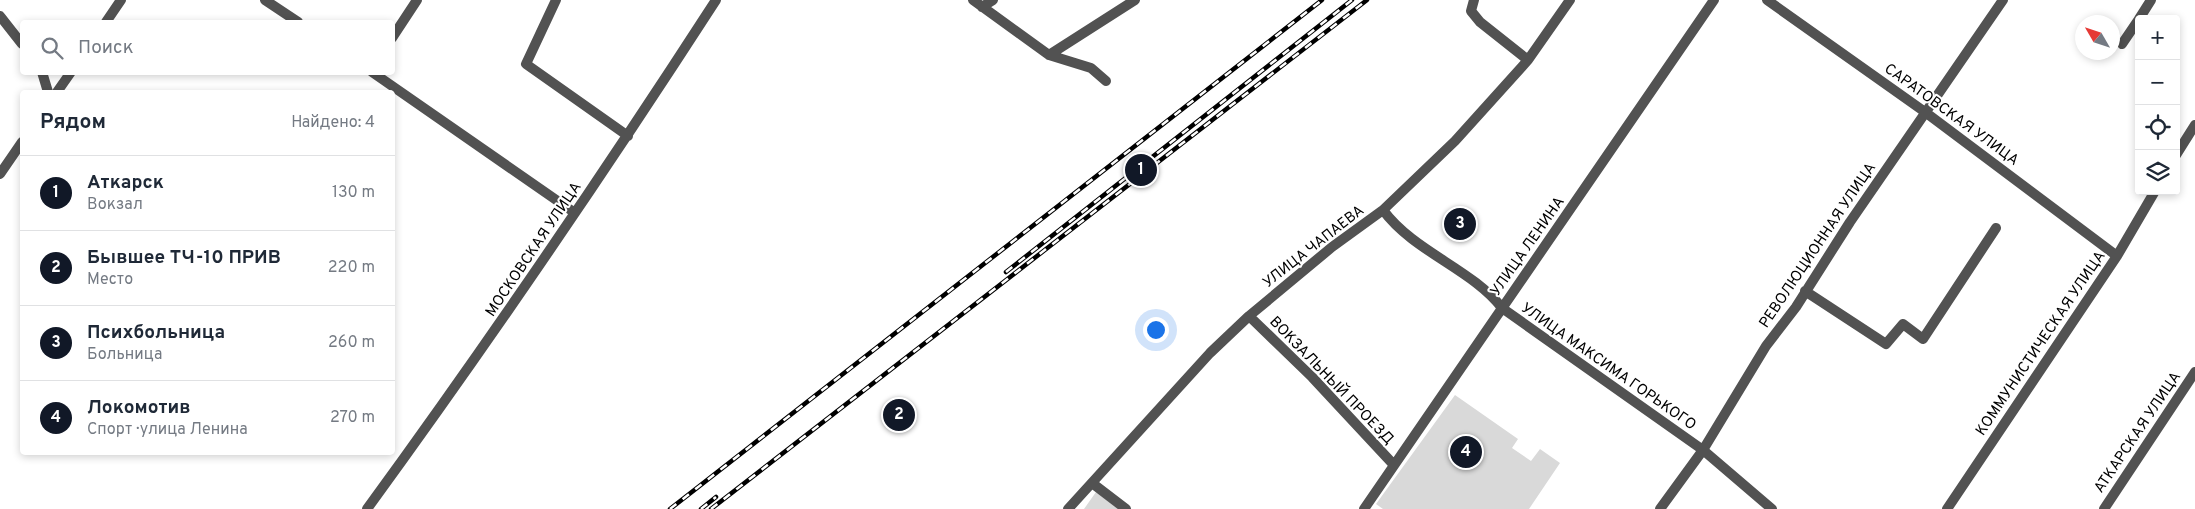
<!DOCTYPE html>
<html lang="ru">
<head>
<meta charset="utf-8">
<style>
  :root { --surface:#fff; --page:#f2f2f3; --text:#1f2937; --muted:#747a83; --line:#e0e1e3; --accent:#111827 }
  body { margin:0; font-family:Overpass,sans-serif; background:var(--page); color:var(--text) }
  .controls { position:absolute; right:15px; top:15px; display:grid; overflow:hidden; border-radius:5px; box-shadow:0 2px 8px #0003 }
  .controls button { width:45px; height:45px; display:grid; place-items:center; padding:0; border:0; border-bottom:1px solid var(--line); background:var(--surface); color:var(--text); font:25px sans-serif }
  .compass { position:absolute; left:2075px; top:15px; width:45px; height:45px; border-radius:50%; background:var(--surface); box-shadow:0 2px 8px #0003; rotate:309deg }
  .you { position:absolute; left:1155px; top:329px; width:18px; height:18px; margin:-12px; border:4px solid #fff; border-radius:50%; background:#1a73e8; box-shadow:0 0 0 8px #1a73e833 }
  .badge { display:grid; place-items:center; width:32px; height:32px; border-radius:50%; background:var(--accent); color:#fff; font-size:16px; font-weight:700 }
  .pin { position:absolute; translate:-50% -50%; border:2px solid #fff; box-shadow:0 1px 5px #0006 }
  .list { margin:0; padding:0; list-style:none }
  h2 { display:flex; justify-content:space-between; align-items:center; height:65px; margin:0; padding:0 20px; font-size:21px }
  h2 small { font-size:16px; font-weight:400; color:var(--muted) }
  .list li { display:grid; grid-template-columns:32px 1fr auto; gap:15px; align-items:center; box-sizing:border-box; height:75px; padding:0 20px; border-top:1px solid var(--line) }
  .list b { display:block; font-size:19px; white-space:nowrap }
  .list p { margin:0; font-size:16px; white-space:nowrap; color:var(--muted) }
  .list em { font-size:16px; font-style:normal; color:var(--muted) }
  .icon { flex:none; width:28px; height:28px; fill:none; stroke:currentColor; stroke-width:2; stroke-linecap:round; stroke-linejoin:round }
  .map { position:relative; flex:none; width:2195px; height:509px; overflow:hidden }
  .search { position:absolute; background:var(--surface); box-shadow:0 2px 8px #0003; left:20px; top:20px; width:375px; height:55px; display:flex; align-items:center; gap:12px; box-sizing:border-box; padding:0 18px; border-radius:5px; color:var(--muted); font-size:19px }
  .panel { position:absolute; background:var(--surface); box-shadow:0 2px 8px #0003; left:20px; top:90px; width:375px; height:365px; border-radius:5px }
  .map>svg:first-child { display:block }
</style>
</head>
<body>
<div class="map">
<svg width="2195" height="509" viewBox="0 0 2195 509">
  <rect width="100%" height="100%" fill="#fff"/>
  <path fill="#d9d9d9" d="M 1455,395 L 1518,439 L 1512,448 L 1531,461 L 1540,449 L 1560,463 L 1529,509 L 1383,509 L 1376,504 Z
    M 1096,492 L 1118,509 L 1084,509 Z"/>
  <g fill="none" stroke-linecap="round" stroke-linejoin="round">
    <path stroke="#525252" stroke-width="10" d="M 265,0 L 298,22
      M 556,0 L 526,64 L 628,136
      M 973,0 L 1049,55 L 1091,68 L 1106,81
      M 1474,0 L 1471,11 L 1480,22 L 1528,60
      M 1767,0 L 1925,112 L 2117,256
      M 982,7 L 993,0
      M 2139,19 L 2151,0
      M 106,22 L 121,0
      M 392,38 L 417,0
      M 2122,44 L 2139,19
      M 1049,55 L 1135,0
      M 372,72 L 575,213
      M 57,92 L 71,72
      M 2176,155 L 2195,125
      M 1383,210 C 1414,252 1472,269 1502,308 L 1703,450 L 1772,509
      M 1805,291 L 1886,344 L 1903,324 L 1923,339 L 1996,228
      M 1249,316 L 1312,377 L 1393,464
      M 1092,483 L 1126,509
      M 367,509 C 488,343 604,173 716,0
      M 1068,509 L 1210,353 L 1249,316 L 1332,247 L 1383,210 L 1455,141 L 1528,60 L 1570,0
      M 1364,509 L 1714,0
      M 1660,509 L 1703,450 L 1766,346 L 1796,307 L 1850,222 L 2003,0
      M 1947,509 L 2117,256 L 2155,191
      M 2104,509 L 2195,372"/>
    <path stroke="#525252" stroke-width="10" d="M 0,16 L 22,44
      M 42,72 L 48,92
      M 0,174 L 22,142"/>
    <defs>
      <path id="rail" d="M 1006,272 L 1352,0
        M 670,509 L 1322,0
        M 701,509 L 716,497
        M 711,509 L 1367,0"/>
    </defs>
    <use href="#rail" stroke="#000" stroke-width="4.5"/>
    <use href="#rail" stroke="#fff" stroke-width="2.5" stroke-dasharray="8" stroke-linecap="butt"/>
  </g>
  <g text-anchor="middle" stroke-width="4" stroke-linejoin="round" paint-order="stroke">
    <g font-size="15" fill="#000" stroke="#fff">
      <text transform="translate(1952 114) rotate(36)" y="5">САРАТОВСКАЯ УЛИЦА</text>
      <text transform="translate(1817 245) rotate(-56)" y="5">РЕВОЛЮЦИОННАЯ УЛИЦА</text>
      <text transform="translate(1313 246) rotate(-38)" y="5">УЛИЦА ЧАПАЕВА</text>
      <text transform="translate(1527 246) rotate(-55)" y="5">УЛИЦА ЛЕНИНА</text>
      <text transform="translate(533 249) rotate(-56)" y="5">МОСКОВСКАЯ УЛИЦА</text>
      <text transform="translate(2040 343) rotate(-56)" y="5">КОММУНИСТИЧЕСКАЯ УЛИЦА</text>
      <text transform="translate(1609 366) rotate(35)" y="5">УЛИЦА МАКСИМА ГОРЬКОГО</text>
      <text transform="translate(1332 380) rotate(46)" y="5">ВОКЗАЛЬНЫЙ ПРОЕЗД</text>
      <text transform="translate(2137 432) rotate(-56)" y="5">АТКАРСКАЯ УЛИЦА</text>
    </g>
  </g>
</svg>
<div class="controls">
<button>+</button>
<button>−</button>
<button><svg class="icon" aria-label="locate" viewBox="0 0 24 24"><circle cx="12" cy="12" r="6"/><path d="M12 2v4M12 18v4M2 12h4M18 12h4"/></svg></button>
<button><svg class="icon" aria-label="layers" viewBox="0 0 24 24"><path d="M12 4l9 5-9 5-9-5zM3 14l9 5 9-5"/></svg></button>
</div>
<svg class="compass" viewBox="-18 -18 36 36"><path d="M0-13l5 13h-10z" fill="#e53935"/><path d="M0 13l5-13h-10z" fill="#747a83"/></svg>
<div class="you"></div>
<div class="pin badge" style="left:1141px;top:170px">1</div>
<div class="pin badge" style="left:899px;top:415px">2</div>
<div class="pin badge" style="left:1460px;top:224px">3</div>
<div class="pin badge" style="left:1466px;top:452px">4</div>
<div class="search"><svg class="icon" aria-label="search" viewBox="0 0 24 24"><circle cx="10" cy="10" r="6"/><path d="M15 15l6 6"/></svg>Поиск</div>
<section class="panel">
<h2>Рядом<small>Найдено: 4</small></h2>
<ul class="list">
<li><span class="badge">1</span><div><b>Аткарск</b><p>Вокзал</p></div><em>130 m</em></li>
<li><span class="badge">2</span><div><b>Бывшее ТЧ-10 ПРИВ</b><p>Место</p></div><em>220 m</em></li>
<li><span class="badge">3</span><div><b>Психбольница</b><p>Больница</p></div><em>260 m</em></li>
<li><span class="badge">4</span><div><b>Локомотив</b><p>Спорт · улица Ленина</p></div><em>270 m</em></li>
</ul>
</section>
</div>
</body>
</html>
